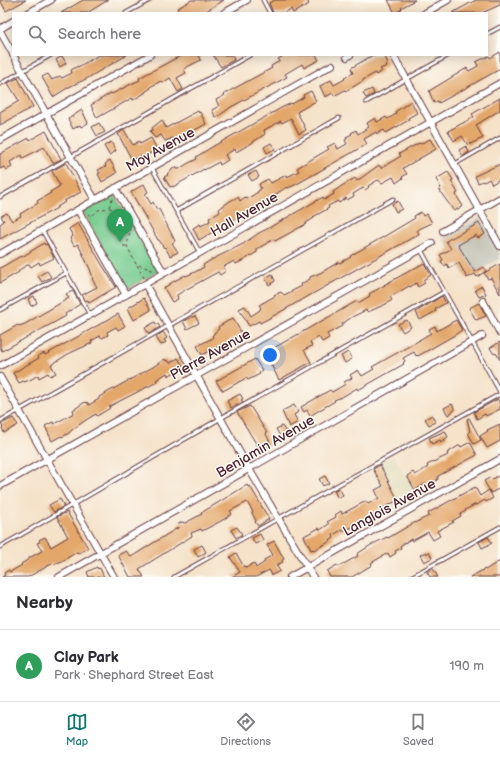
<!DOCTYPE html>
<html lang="en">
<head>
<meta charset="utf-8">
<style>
  :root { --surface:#fff; --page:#f7f7f7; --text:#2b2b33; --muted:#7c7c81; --line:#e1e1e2; --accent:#0f766e }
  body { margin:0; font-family:"Balsamiq Sans",sans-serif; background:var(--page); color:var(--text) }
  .you { position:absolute; left:270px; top:355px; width:14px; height:14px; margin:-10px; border:3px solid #fff; border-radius:50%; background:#1a73e8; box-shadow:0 0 0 6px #1a73e833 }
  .badge { display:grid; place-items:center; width:26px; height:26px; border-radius:50%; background:var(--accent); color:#fff; font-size:13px; font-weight:700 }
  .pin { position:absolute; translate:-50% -33px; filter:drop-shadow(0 1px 2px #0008) }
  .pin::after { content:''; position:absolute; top:21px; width:14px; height:12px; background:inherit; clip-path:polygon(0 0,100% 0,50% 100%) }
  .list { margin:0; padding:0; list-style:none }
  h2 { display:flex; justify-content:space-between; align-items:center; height:52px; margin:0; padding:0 16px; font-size:17px }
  h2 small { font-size:13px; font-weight:400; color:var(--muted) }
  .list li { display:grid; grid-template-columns:26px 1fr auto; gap:12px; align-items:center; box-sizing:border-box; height:72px; padding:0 16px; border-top:1px solid var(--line) }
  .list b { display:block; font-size:15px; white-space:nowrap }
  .list p { margin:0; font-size:13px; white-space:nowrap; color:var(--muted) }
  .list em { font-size:13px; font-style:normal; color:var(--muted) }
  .icon { flex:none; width:22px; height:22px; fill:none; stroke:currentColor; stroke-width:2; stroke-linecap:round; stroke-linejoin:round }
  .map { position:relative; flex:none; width:500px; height:577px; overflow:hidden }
  .search { position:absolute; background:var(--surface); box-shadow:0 2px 10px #0003; left:12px; right:12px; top:12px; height:44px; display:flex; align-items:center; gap:10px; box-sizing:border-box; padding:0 14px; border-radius:0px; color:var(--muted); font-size:15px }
  .sheet { height:124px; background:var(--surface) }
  nav { display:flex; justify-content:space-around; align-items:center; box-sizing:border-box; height:56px; border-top:1px solid var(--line); background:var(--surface); font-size:11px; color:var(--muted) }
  nav a { display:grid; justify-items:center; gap:2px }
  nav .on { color:var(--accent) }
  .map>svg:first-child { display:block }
</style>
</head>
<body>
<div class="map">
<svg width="500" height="577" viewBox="0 0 500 577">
  <rect width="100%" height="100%" fill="#fdfcf7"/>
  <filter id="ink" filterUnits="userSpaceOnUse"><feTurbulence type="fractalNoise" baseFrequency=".025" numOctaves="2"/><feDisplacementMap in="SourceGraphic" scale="8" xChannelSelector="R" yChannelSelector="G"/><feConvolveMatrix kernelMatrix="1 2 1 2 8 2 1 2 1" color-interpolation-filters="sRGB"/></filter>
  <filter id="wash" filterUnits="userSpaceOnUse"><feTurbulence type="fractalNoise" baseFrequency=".012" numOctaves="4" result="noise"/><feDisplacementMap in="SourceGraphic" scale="16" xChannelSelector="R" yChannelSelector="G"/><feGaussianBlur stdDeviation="0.9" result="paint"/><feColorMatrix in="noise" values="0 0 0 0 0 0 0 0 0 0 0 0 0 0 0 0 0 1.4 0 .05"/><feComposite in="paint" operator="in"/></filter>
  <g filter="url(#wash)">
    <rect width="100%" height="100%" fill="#f5e2c9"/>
    <path fill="#e3dbba" d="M 393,455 L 418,497 L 394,511 L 370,468 Z"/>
    <path fill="#c6c5b8" d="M 480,217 L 500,250 L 500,259 L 466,278 L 443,238 Z"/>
    <path fill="#77cc8f" stroke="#60765d" d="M 114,194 L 158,271 L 127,289 L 83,212 Z"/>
    <g id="blocks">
      <path fill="#e4a76a" d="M 0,0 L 26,0 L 6,11 Z
        M 83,0 L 108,0 L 87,13 L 61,13 Z
        M 191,0 L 224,0 L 203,13 L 180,13 L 177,9 Z
        M 275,0 L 307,0 L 309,4 L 293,13 L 291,9 L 284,13 L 273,13 L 269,3 Z
        M 388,0 L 415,0 L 401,8 L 402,9 L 395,13 Z
        M 476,0 L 500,0 L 500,5 L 482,13 L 452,13 Z
        M 500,52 L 500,69 L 439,103 L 438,101 L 434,103 L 429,91 L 467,68 L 469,71 L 478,66 L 476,62 L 489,56 L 490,58 Z
        M 99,55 L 127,55 L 86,79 L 69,87 L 53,97 L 42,77 L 48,74 L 52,80 L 60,76 L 62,78 L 72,73 L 71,70 L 78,66 L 78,67 Z
        M 182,55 L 199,55 L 201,60 L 185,68 L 184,70 L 186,73 L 177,78 L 183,89 L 178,92 L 170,78 L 164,82 L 162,82 L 161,81 L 150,87 L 151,88 L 145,92 L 145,93 L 133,100 L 132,98 L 97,118 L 91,105 L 111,93 L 112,94 L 131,84 L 140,80 L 139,78 Z
        M 213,55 L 232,55 L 234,60 L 221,67 Z
        M 281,55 L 316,55 L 319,60 L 304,68 L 302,64 L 285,74 L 287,77 L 231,107 L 216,118 L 212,110 L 219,106 L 216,100 L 225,95 L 224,94 L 272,68 L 271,66 L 280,61 L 278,59 L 282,57 Z
        M 373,55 L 384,55 L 388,63 L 386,65 L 387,66 L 380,69 L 382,71 L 376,75 L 375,73 L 363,80 L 363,81 L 346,91 L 345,90 L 334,96 L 333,93 L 325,97 L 320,86 L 331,80 L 334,85 L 345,79 L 344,78 L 353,73 L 351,68 Z
        M 62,56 L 66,63 L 60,67 L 56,60 Z
        M 18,78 L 33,107 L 0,125 L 0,112 L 19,101 L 8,83 Z
        M 372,89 L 374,94 L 366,98 L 363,93 Z
        M 311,91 L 316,101 L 297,112 L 306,130 L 299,134 L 291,118 L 282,123 L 281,121 L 264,130 L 265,134 L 250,144 L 236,152 L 235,149 L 225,155 L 228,160 L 220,165 L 219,162 L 204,170 L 204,169 L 173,187 L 173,186 L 170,187 L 164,177 L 168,175 L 167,174 L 171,170 L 176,167 L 177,169 L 179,169 L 187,164 L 197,159 L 196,157 L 212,147 L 283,107 L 292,103 L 292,104 L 304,97 L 303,95 Z
        M 500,98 L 500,110 L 476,125 L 483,138 L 468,145 L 462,136 L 454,141 L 448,131 L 474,117 L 472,114 Z
        M 411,101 L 417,113 L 408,118 L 409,120 L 386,133 L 384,130 L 377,134 L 376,132 L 364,139 L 367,144 L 297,184 L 288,188 L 287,187 L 276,194 L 276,195 L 199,240 L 193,228 L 200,224 L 201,226 L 210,221 L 209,218 L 219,213 L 220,211 L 219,209 L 230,201 L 238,197 L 240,201 L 245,197 L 247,199 L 258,192 L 258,191 L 261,189 L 259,184 L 268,179 L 271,183 L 286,175 L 287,177 L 299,171 L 297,168 L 329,149 L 327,147 L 335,143 L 338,149 L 347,144 L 345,140 L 347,139 L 346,137 L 352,134 L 351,133 L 356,130 L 358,134 L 369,127 L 367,123 L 375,118 L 377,122 L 386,117 L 388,119 L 396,114 L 395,112 Z
        M 82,110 L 88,123 L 81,127 L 80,125 L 73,129 L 68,119 Z
        M 198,111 L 199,113 L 200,112 L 206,124 L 175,141 L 173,138 L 165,141 L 161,135 L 155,138 L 150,131 L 153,130 L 152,128 L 162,120 L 166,128 Z
        M 99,123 L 105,132 L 97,136 L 92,127 Z
        M 124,130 L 133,145 L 139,141 L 140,144 L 151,138 L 157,149 L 142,158 L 141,156 L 132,160 L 118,134 Z
        M 46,131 L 61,159 L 53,163 L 44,147 L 23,158 L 22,155 L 10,162 L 12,167 L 6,170 L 4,167 L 0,169 L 0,154 L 29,138 L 30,140 Z
        M 430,139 L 436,149 L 403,168 L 407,174 L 402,177 L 403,178 L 396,183 L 393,177 L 382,183 L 378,180 L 368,186 L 369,187 L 365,190 L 363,188 L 353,194 L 354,196 L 347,200 L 346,198 L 339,203 L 338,201 L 328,206 L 329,208 L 313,217 L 314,218 L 306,223 L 306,224 L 275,241 L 274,239 L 257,249 L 257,252 L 244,260 L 236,264 L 234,261 L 223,267 L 226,271 L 220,275 L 218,272 L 185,290 L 177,295 L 178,299 L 172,302 L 164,288 L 171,283 L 185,275 L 186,276 L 195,272 L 204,267 L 203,265 L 211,260 L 243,244 L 259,233 L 267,229 L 323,197 L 324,200 L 334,194 L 333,192 L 340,187 L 355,178 L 357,181 L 379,165 L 381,168 L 401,156 L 399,154 L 419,143 L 420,144 Z
        M 111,142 L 116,151 L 109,155 L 104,146 Z
        M 271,143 L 275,149 L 267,153 L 264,147 Z
        M 466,146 L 469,152 L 463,156 L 459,150 Z
        M 110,160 L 117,173 L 102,182 L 98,174 L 100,173 L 98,170 L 106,166 L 105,164 Z
        M 66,163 L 81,192 L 64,201 L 65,202 L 57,207 L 57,208 L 0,239 L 0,224 L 4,221 L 1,216 L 7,213 L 12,221 L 21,216 L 20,214 L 38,203 L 37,201 L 51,193 L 50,192 L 60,186 L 52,171 Z
        M 500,164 L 500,179 L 492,184 L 489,179 L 484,182 L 483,181 L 478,183 L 475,176 Z
        M 256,171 L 259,177 L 252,181 L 248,175 Z
        M 448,172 L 453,180 L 451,181 L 458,193 L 456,194 L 457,197 L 463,206 L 454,211 L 439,190 L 441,188 L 436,179 Z
        M 144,184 L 148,192 L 145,194 L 151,204 L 153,202 L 157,210 L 159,209 L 175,241 L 172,243 L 178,252 L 170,256 L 165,247 L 164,248 L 159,240 L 158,240 L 131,192 Z
        M 398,201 L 402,209 L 396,212 L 392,204 Z
        M 421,212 L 423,216 L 427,214 L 432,223 L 417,230 L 419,234 L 266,320 L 260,323 L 259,321 L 249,326 L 239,309 L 245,306 L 251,316 L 260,310 L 260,309 L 261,308 L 259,305 L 275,296 L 274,295 L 281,292 L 284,295 L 302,286 L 301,284 L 310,279 L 310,277 L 320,273 L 339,262 L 340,263 L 351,257 L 350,256 L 390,233 L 415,218 L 414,216 Z
        M 78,223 L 101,263 L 116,287 L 89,303 L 88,300 L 85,301 L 82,295 L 97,287 L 92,279 L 93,278 L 90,269 L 78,244 L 74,246 L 70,238 L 73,236 L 69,229 Z
        M 479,223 L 485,234 L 478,238 L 476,235 L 458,245 L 475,272 L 484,267 L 486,271 L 477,277 L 475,274 L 467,278 L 459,263 L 449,268 L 447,264 L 444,266 L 441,261 L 443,260 L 440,255 L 451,249 L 446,241 Z
        M 44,243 L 45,245 L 47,244 L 54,258 L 40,265 L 39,262 L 31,267 L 29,264 L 19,270 L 19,272 L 0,283 L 0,268 L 21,256 L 22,257 Z
        M 424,263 L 431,275 L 423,280 L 425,283 L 418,287 L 416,283 L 410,287 L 409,286 L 390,297 L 392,300 L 386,304 L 368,312 L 366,310 L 352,317 L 342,324 L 342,326 L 327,334 L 329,338 L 322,342 L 319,337 L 310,342 L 312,346 L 304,350 L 311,362 L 279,380 L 265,353 L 357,301 L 358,303 L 370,296 L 369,294 L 385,285 L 384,285 Z
        M 500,264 L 500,294 L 491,278 L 488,279 L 484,273 Z
        M 47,271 L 51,277 L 42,282 L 38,276 Z
        M 272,274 L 275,281 L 269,285 L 265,278 Z
        M 482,286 L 486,294 L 479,297 L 475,290 Z
        M 73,291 L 80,304 L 65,314 L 66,316 L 2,351 L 0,347 L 0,335 L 16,326 L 18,325 L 19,326 L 25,324 L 69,298 L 66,294 Z
        M 34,296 L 37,303 L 31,306 L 28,299 Z
        M 442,296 L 446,303 L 435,309 L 436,311 L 420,320 L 416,312 Z
        M 144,298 L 151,310 L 134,320 L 128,308 Z
        M 479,303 L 486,316 L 476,320 L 469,308 Z
        M 118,314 L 125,326 L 118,330 L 116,327 L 107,332 L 108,335 L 102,338 L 100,336 L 91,341 L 92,343 L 68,354 L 51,365 L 56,373 L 50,376 L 48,373 L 39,378 L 38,375 L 30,380 L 24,382 L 23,381 L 19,383 L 13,373 L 39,358 L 38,356 L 44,353 L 45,355 L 54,350 Z
        M 195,316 L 199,323 L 187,329 L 183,321 Z
        M 233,318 L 242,334 L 202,355 L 197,346 L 213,338 L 212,336 L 214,334 L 214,333 L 219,329 L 218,327 Z
        M 407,320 L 411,327 L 403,332 L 398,324 Z
        M 456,320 L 462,330 L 453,336 L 418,356 L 417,355 L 416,356 L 414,352 L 403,358 L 405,361 L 403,363 L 404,364 L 358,390 L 357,388 L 342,397 L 334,400 L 335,401 L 313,414 L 310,416 L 307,410 L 304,412 L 301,407 L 330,390 L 332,392 L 344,385 L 345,384 L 344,382 L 352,378 L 350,375 L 358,370 L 362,376 L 374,369 L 372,367 L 420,340 L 419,340 L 431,333 L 429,329 L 435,326 L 437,331 Z
        M 155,322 L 156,324 L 158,324 L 160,327 L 149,334 L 145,328 Z
        M 163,332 L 167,338 L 164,340 L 166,342 L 161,345 L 156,337 Z
        M 500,342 L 500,360 L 496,353 L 494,354 L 490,348 Z
        M 348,352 L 352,359 L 345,363 L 341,356 Z
        M 178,358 L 183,366 L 174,371 L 175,372 L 168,376 L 167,373 L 156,380 L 157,382 L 112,405 L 109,407 L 110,408 L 97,416 L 96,414 L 86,420 L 73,429 L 69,433 L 62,437 L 61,436 L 52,441 L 45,426 L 53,422 L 54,424 L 74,413 L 73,410 L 85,402 L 86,403 L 87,402 L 89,405 L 99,399 L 99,397 L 153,367 L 165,359 L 166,361 L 168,360 L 170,363 Z
        M 255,359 L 262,370 L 259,372 L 260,374 L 248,380 L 246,378 L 223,391 L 222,389 L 221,389 L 216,381 Z
        M 240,394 L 243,399 L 241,400 L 243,402 L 231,408 L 227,401 Z
        M 498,399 L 500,404 L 500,409 L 486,416 L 485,414 L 477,419 L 474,412 Z
        M 452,404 L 455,410 L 448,415 L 444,408 Z
        M 294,405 L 298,412 L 294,415 L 298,422 L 289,427 L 282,411 Z
        M 250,406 L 267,433 L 266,434 L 271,444 L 260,450 L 237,412 Z
        M 432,415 L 435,422 L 429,425 L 425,419 Z
        M 13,418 L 18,425 L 4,433 L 2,428 L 3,427 L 1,424 Z
        M 469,418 L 481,440 L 474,444 L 468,433 L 470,431 L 467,419 Z
        M 500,424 L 500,441 L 487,448 L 480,436 L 488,431 L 487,430 Z
        M 282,426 L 286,432 L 280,436 L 276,429 Z
        M 445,431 L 448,437 L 441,442 L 440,440 L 432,444 L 429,438 Z
        M 470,442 L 477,455 L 438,476 L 438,479 L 432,484 L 426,487 L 425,484 L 415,490 L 407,476 L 413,472 L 415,475 L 428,467 L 427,465 L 448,455 L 447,453 L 460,445 L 461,447 Z
        M 380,465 L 398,500 L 382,509 L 383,510 L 361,523 L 343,531 L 342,530 L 333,535 L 334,538 L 327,543 L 314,550 L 313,549 L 311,550 L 304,536 L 319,528 L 320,530 L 329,524 L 327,522 L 336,517 L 335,515 L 341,511 L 342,514 L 366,501 L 368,504 L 379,498 L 375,490 L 383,486 L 373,469 Z
        M 500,475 L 500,488 L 491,493 L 484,481 L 491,477 L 493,479 Z
        M 325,476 L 329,483 L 323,486 L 319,479 Z
        M 247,485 L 248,487 L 250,486 L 269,519 L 258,526 L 255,522 L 256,521 L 252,513 L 253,512 L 247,502 L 230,511 L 232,514 L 221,521 L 202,531 L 201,529 L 191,533 L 192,536 L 139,569 L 144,577 L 130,577 L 118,555 L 126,551 L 131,557 L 179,527 L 177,525 L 182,522 L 185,523 L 202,514 L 201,513 Z
        M 475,487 L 480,496 L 489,490 L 493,498 L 486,502 L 485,500 L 476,505 L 476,504 L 465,510 L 466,511 L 460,514 L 461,516 L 452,521 L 454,522 L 437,531 L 440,536 L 433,540 L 428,532 L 412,541 L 411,539 L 400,546 L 401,548 L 395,551 L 396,553 L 390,557 L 388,553 L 371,563 L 372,565 L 352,577 L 330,577 L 327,571 L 337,565 L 338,567 L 358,556 L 357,554 L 371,545 L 387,537 L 388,538 L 412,524 L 429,516 L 428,513 Z
        M 339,488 L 343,495 L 338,498 L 334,491 Z
        M 60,499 L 64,506 L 54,512 L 49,505 Z
        M 67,512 L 88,548 L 79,553 L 77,552 L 62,561 L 54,564 L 53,563 L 28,577 L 2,577 L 5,575 L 4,573 L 9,570 L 10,572 L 22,565 L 21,564 L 29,559 L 29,558 L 42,551 L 37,543 L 40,542 L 39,540 L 45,537 L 51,547 L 68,537 L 57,517 Z
        M 237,527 L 242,534 L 236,538 L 231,530 Z
        M 260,534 L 263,540 L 255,544 L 252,538 Z
        M 488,537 L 492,543 L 482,548 L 479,542 Z
        M 274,541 L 284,559 L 282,560 L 283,562 L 276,565 L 280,571 L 272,575 L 269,570 L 256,577 L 232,577 L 240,572 L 230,557 L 236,553 L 244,567 L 245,566 L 246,568 L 254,563 L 256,568 L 265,562 L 264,560 L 273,555 L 267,545 Z
        M 202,545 L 206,552 L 198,557 L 194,549 Z
        M 426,552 L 427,554 L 429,552 L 432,558 L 424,562 L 420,555 Z
        M 500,561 L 500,577 L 470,577 L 485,569 L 485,570 Z
        M 97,567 L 98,569 L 100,568 L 104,577 L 89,577 L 87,572 Z
        M 433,569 L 438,577 L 430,577 L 427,572 Z"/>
    </g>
  </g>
  <g filter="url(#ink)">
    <use href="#blocks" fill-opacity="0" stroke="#643c43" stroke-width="1"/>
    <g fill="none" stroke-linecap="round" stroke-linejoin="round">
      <defs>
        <path id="service" d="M 263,0 L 270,13
          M 126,13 L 150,0
          M 487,34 L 500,27
          M 0,84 L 51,55
          M 366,102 L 449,55
          M 455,164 L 500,138
          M 152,168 L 200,253
          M 0,197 L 250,55
          M 176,211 L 339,118
          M 42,230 L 90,315
          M 421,250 L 500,392
          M 0,310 L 66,273
          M 0,421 L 393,199
          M 0,547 L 221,418 L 444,292
          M 174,577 L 500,394
          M 411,577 L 500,527"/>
        <path id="minor" d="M 28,13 L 51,0
          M 224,13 L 247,0
          M 425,13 L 448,0
          M 0,29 L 13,21
          M 0,31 L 13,54
          M 13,55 L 95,200
          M 393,55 L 500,246
          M 347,57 L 350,55
          M 0,140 L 150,55
          M 115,188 L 164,273
          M 78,210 L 126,295
          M 443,231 L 500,198
          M 0,254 L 332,65
          M 145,284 L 249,469 L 313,577
          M 483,301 L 500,333
          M 0,366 L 500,83
          M 0,377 L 114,577
          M 0,486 L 432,243
          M 59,577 L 482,336
          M 290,577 L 500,459"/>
      </defs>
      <use href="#service" stroke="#643c43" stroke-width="5"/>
      <use href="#minor" stroke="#643c43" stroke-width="8"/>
      <path stroke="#643c43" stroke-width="1" stroke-dasharray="3 3" stroke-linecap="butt" d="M 109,207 L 113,197
        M 88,214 L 92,216 L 98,210 L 109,208 L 116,209 L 121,214 L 130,231 L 127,246 L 136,264 L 155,271
        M 123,246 L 127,246
        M 137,265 L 144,278"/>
      <use href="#service" stroke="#fff" stroke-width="3"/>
      <use href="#minor" stroke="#fff" stroke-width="6"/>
    </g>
  </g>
  <g text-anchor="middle" stroke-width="3" stroke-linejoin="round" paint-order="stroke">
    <g font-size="14" fill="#4a1f2b" stroke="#fdfcf7">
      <text transform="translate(160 149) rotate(-29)" y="5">Moy Avenue</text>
      <text transform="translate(244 214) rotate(-30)" y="5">Hall Avenue</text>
      <text transform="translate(210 354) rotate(-29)" y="5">Pierre Avenue</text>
      <text transform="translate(265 446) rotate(-30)" y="5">Benjamin Avenue</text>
      <text transform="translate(389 507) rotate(-29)" y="5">Langlois Avenue</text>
    </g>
  </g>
</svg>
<div class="you"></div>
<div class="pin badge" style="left:120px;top:242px;background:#2e9e5b">A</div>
<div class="search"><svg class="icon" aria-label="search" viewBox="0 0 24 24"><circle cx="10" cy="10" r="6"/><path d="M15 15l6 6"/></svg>Search here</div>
</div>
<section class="sheet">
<h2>Nearby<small></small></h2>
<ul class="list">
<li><span class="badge" style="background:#2e9e5b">A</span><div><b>Clay Park</b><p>Park · Shephard Street East</p></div><em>190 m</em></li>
</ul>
</section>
<nav>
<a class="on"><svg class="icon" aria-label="map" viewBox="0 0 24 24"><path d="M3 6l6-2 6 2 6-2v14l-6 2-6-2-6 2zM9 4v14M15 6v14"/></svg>Map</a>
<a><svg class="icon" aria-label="directions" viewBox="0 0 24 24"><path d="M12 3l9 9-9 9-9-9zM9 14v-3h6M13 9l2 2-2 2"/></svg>Directions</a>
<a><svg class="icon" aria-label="saved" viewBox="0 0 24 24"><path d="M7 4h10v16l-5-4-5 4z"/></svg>Saved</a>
</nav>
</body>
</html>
